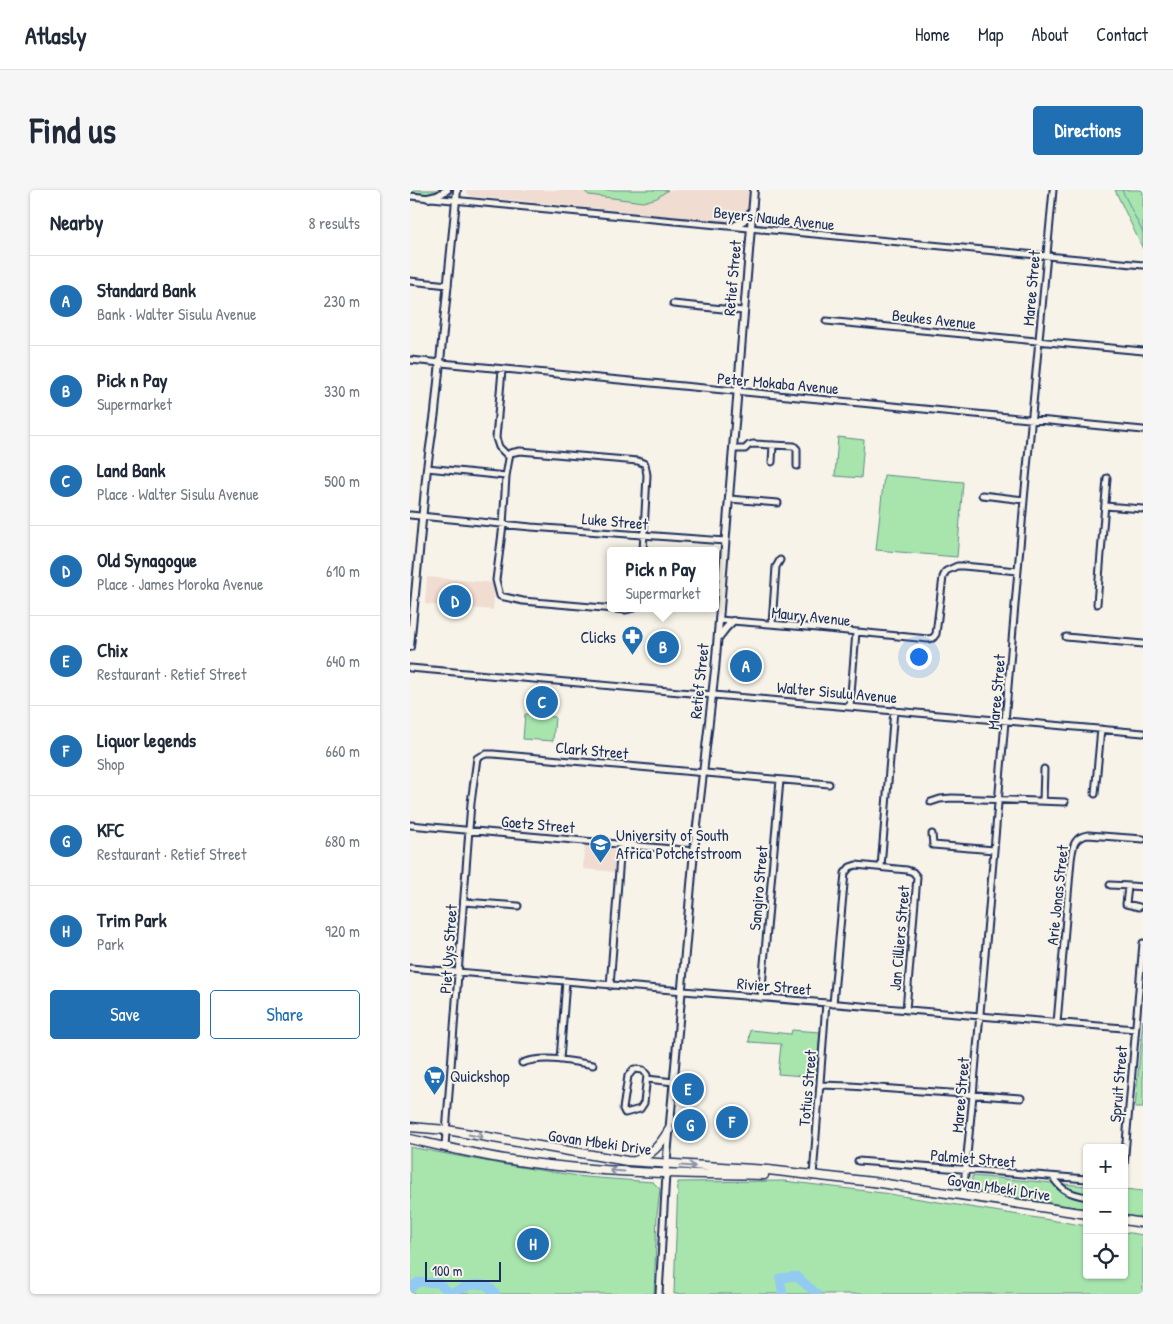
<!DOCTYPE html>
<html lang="en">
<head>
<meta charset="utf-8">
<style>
  :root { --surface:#fff; --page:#f6f6f7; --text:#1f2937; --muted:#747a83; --line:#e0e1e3; --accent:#1f6fb2 }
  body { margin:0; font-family:"Patrick Hand",sans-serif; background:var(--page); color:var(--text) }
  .controls { position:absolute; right:15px; bottom:15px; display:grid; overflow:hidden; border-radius:5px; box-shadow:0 1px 4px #0004 }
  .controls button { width:45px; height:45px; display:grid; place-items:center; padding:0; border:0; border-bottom:1px solid var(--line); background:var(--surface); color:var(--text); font:25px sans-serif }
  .scale { position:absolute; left:15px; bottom:12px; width:76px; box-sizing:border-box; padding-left:5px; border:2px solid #1b2f5e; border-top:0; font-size:14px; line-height:18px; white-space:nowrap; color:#1b2f5e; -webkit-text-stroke:4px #f7f3e8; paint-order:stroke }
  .you { position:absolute; left:508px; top:466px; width:18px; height:18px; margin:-12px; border:4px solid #fff; border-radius:50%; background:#1a73e8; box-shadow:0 0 0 8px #1a73e833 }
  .badge { display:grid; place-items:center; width:32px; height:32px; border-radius:50%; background:var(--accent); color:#fff; font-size:16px; font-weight:700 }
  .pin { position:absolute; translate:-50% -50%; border:2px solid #fff; box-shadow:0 1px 5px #0006 }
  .popup { position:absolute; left:197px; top:357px; width:112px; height:65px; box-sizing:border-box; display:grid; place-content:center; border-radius:5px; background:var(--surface); filter:drop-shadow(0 1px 4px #0005); font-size:16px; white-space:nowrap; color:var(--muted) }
  .popup b { font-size:19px; color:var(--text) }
  .popup::after { content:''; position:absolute; left:50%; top:100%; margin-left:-10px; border:10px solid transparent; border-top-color:var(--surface) }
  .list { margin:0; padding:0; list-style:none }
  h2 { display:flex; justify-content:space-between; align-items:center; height:65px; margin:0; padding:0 20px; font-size:21px }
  h2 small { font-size:16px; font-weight:400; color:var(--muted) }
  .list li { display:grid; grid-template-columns:32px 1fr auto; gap:15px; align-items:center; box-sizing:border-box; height:90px; padding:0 20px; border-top:1px solid var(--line) }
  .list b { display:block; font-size:19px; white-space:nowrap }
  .list p { margin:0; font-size:16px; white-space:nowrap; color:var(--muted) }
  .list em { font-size:16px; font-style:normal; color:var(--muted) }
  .actions { display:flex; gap:10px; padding:15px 20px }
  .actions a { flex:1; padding:11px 0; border:1px solid var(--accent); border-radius:5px; text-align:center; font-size:18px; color:var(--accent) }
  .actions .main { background:var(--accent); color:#fff }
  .icon { flex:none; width:28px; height:28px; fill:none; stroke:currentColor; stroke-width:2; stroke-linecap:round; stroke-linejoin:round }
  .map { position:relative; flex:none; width:733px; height:1104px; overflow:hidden; border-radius:5px }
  header { display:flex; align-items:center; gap:30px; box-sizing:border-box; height:70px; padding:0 25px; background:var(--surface); border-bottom:1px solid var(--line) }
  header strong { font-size:24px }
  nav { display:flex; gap:28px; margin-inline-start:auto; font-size:18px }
  .intro { display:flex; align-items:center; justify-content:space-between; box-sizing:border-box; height:120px; padding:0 30px }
  h1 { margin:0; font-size:35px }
  .button { padding:12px 22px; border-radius:5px; background:var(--accent); color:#fff; font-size:18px; font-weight:700 }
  main { display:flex; gap:30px; padding:0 30px }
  aside { flex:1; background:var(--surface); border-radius:5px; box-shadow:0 1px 4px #0004 }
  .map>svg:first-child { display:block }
</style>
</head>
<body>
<header>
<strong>Atlasly</strong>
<nav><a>Home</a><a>Map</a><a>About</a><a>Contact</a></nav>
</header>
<div class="intro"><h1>Find us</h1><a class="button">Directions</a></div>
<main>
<aside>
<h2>Nearby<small>8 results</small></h2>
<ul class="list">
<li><span class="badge">A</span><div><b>Standard Bank</b><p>Bank · Walter Sisulu Avenue</p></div><em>230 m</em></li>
<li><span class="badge">B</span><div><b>Pick n Pay</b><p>Supermarket</p></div><em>330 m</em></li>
<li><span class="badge">C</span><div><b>Land Bank</b><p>Place · Walter Sisulu Avenue</p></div><em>500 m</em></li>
<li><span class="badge">D</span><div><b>Old Synagogue</b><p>Place · James Moroka Avenue</p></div><em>610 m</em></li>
<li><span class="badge">E</span><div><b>Chix</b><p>Restaurant · Retief Street</p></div><em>640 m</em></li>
<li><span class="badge">F</span><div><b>Liquor legends</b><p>Shop</p></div><em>660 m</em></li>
<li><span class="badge">G</span><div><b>KFC</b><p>Restaurant · Retief Street</p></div><em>680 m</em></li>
<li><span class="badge">H</span><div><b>Trim Park</b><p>Park</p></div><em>920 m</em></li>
</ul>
<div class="actions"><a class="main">Save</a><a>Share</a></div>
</aside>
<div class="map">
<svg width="733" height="1104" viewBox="0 0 733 1104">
  <rect width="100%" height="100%" fill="#f7f3e8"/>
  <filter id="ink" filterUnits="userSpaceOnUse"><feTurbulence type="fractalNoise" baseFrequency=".02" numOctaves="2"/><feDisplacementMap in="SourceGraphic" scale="10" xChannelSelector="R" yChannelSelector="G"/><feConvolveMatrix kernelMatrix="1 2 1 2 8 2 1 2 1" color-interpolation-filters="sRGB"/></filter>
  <g filter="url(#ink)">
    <path fill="#f0dcd1" d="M 55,0 L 341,0 L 339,21 L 327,32 L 60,6 Z
      M 17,387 L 85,393 L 83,420 L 15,414 Z
      M 175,656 L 200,658 L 205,661 L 207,666 L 206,682 L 173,679 Z"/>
    <path fill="#a7e5ad" stroke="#618a86" d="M 0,0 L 40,0 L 40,6 L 0,2 Z
      M 173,0 L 258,0 L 247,8 L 233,12 L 179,5 Z
      M 705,0 L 733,0 L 733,59 Z
      M 428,247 L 454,250 L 451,288 L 425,286 Z
      M 474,285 L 553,292 L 547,367 L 466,360 Z
      M 115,524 L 145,527 L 143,551 L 113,549 Z
      M 733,830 L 733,918 L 725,918 Z
      M 340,840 L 381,844 L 382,840 L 410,842 L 406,887 L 368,884 L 371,854 L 339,852 Z
      M 0,957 L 90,974 L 175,987 L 243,992 L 250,999 L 247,1025 L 244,1104 L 0,1104 Z
      M 562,986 L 677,996 L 677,1019 L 561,1000 Z
      M 374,991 L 473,1003 L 677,1036 L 677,1085 L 714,1085 L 714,1042 L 733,1045 L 733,1104 L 264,1104 L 268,992 Z
      M 714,999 L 733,1001 L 733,1028 L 714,1025 Z"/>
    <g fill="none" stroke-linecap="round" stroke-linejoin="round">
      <path stroke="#638cb7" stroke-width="1" d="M 712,0 L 733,43"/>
      <path stroke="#93caf2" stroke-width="9" d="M 0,1099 L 8,1092 L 28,1093 L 41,1103 C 57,1097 73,1086 86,1104
        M 373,1104 L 370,1088 L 386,1086 L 407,1104"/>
      <defs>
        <path id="minor" d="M 0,6 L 733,75
          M 0,91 L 38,95
          M 263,114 L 333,121
          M 416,131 L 733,161
          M 0,170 L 733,240
          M 92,180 L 86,248 L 89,257 L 98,266
          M 323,259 L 335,259 L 339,255 L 343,254 L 384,256 L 387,259 L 387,276
          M 362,272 L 363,255
          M 17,278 L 96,286
          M 572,305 L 614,310
          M 319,309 L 368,313
          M 695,316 L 733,319
          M 0,325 L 121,337 L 315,351
          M 687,414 L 697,288
          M 224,418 L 216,420 L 113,411 L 90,406 L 86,390 L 93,335 L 96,286 L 100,263 L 110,261 L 228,271 L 235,274 L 237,285 L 233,361
          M 309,430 L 397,437 L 518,449 L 523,448 L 526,444 L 533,387 L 536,381 L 547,376 L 553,376 L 608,381
          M 362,434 L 366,377 L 370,370
          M 656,447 L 733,454
          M 0,478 L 733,543
          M 440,516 L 446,442
          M 685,604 L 691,539
          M 633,611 L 634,579
          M 521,612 L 530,609 L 542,608 L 655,612
          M 0,635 L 284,661
          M 522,644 L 523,655 L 584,660
          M 471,677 L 484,520
          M 700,695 L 720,696
          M 54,712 L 108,716
          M 729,717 L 716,714 L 718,697 L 720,696 L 733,697
          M 0,778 L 725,839
          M 200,796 L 211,654
          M 351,808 L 370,590
          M 423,814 L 435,683 L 440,677 L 446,675 L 497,680 L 503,682 L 507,687 L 496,820
          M 647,833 L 661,670 C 663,657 663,647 678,645 L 733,649
          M 150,870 L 156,791
          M 112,873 C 135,865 160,871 183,875
          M 224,879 L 233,880 L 237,885 L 234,913 L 230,919 L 215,923 L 213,919 L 218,886 Z
          M 237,889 L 264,892
          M 410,895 L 440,896 L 611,908
          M 35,956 L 61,613 L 67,568 L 76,564 L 83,564 L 419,594
          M 448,971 L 677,989
          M 714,976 L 733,753
          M 403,986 L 416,813
          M 643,987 C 651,1001 661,1004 677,1007
          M 553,1005 L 563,905 L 614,310 L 643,0
          M 249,1104 L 256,984"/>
        <path id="tertiary" d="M 18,8 L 27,6 L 37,0
          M 324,36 L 333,31 L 341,22
          M 309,447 L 316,438 L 323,431
          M 0,457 L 17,278 L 25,222 L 47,0
          M 256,978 L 284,661 L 305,480 L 344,0"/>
        <path id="primary" d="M 0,937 L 37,940 L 217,971 L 358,980 L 463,992 L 677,1024
          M 0,949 C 35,957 72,966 108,971 C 189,983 271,984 354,985
          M 225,971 C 242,965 250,955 259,940
          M 714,1030 L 733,1033"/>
      </defs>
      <use href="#minor" stroke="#1b2f5e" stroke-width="9"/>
      <use href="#tertiary" stroke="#1b2f5e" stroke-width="10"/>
      <use href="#primary" stroke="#1b2f5e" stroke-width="11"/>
      <use href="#minor" stroke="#f7f3e8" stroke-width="5"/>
      <use href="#tertiary" stroke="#f7f3e8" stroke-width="6"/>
      <use href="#primary" stroke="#f7f3e8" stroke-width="8"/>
    </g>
    <defs><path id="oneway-shaft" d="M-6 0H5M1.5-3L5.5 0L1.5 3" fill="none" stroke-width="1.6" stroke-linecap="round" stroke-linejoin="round" transform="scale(1.25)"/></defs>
    <g stroke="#8991a3">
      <use href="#oneway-shaft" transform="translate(66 946) rotate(11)"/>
      <use href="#oneway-shaft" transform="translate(278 976) rotate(4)"/>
      <use href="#oneway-shaft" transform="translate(207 981) rotate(-176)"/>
    </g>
  </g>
  <defs>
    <symbol id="pharmacy-pin" viewBox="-11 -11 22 30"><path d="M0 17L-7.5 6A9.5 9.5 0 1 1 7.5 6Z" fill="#1f6fb2" stroke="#f7f3e8"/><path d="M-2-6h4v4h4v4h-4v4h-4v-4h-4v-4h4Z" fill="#fff"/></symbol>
    <symbol id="university-pin" viewBox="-11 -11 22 30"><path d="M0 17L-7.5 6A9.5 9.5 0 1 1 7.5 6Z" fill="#1f6fb2" stroke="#f7f3e8"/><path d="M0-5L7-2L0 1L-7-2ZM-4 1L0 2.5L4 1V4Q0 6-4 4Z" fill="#fff"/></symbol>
    <symbol id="supermarket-pin" viewBox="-11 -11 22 30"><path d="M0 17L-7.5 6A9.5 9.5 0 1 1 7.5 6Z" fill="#1f6fb2" stroke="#f7f3e8"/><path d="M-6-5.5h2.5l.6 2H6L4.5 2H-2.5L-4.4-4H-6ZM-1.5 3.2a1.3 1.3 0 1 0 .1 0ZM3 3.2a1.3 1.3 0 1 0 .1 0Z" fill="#fff"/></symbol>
  </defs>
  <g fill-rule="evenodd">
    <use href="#pharmacy-pin" x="210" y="434" width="25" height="34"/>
    <use href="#university-pin" x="178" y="642" width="25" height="34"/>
    <use href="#supermarket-pin" x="12" y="874" width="25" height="34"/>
  </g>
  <g text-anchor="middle" stroke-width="4" stroke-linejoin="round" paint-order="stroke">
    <g font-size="16" fill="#1b2f5e" stroke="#f7f3e8">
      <text transform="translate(364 28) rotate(6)" y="6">Beyers Naude Avenue</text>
      <text transform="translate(322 88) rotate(-85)" y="6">Retief Street</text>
      <text transform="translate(621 98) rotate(-85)" y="6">Maree Street</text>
      <text transform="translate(524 129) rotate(6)" y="6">Beukes Avenue</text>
      <text transform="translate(368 193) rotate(5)" y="6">Peter Mokaba Avenue</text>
      <text transform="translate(205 331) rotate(5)" y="6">Luke Street</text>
      <text transform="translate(401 426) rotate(6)" y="6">Maury Avenue</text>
      <text transform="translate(289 491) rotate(-84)" y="6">Retief Street</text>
      <text transform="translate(427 502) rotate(5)" y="6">Walter Sisulu Avenue</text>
      <text transform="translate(586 502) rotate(-85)" y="6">Maree Street</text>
      <text transform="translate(182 560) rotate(5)" y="6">Clark Street</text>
      <text transform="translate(128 634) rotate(5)" y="6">Goetz Street</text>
      <text transform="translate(348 698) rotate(-85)" y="6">Sangiro Street</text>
      <text transform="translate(647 705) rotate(-84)" y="6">Arie Jonas Street</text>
      <text transform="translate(489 748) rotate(-85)" y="6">Jan Cilliers Street</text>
      <text transform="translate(38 759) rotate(-86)" y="6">Piet Uys Street</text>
      <text transform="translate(364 796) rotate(5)" y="6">Rivier Street</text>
      <text transform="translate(708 894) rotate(-85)" y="6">Spruit Street</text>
      <text transform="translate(397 898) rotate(-85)" y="6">Totius Street</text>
      <text transform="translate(550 905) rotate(-85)" y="6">Maree Street</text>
      <text transform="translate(190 952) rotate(8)" y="6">Govan Mbeki Drive</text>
      <text transform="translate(563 968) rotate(5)" y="6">Palmiet Street</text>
      <text transform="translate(589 997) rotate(9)" y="6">Govan Mbeki Drive</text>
    </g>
    <g font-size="16" fill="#1b2f5e" stroke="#f7f3e8" text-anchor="start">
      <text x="206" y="453" text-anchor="end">Clicks</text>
      <text x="206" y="651">University of South<tspan x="206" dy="18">Africa Potchefstroom</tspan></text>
      <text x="40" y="892">Quickshop</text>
    </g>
  </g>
</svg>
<div class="controls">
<button>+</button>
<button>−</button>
<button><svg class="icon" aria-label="locate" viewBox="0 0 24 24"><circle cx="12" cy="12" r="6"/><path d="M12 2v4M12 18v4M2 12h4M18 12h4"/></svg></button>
</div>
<div class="scale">100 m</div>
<div class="you"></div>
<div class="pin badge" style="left:336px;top:476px">A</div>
<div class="pin badge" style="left:253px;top:457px">B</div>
<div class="popup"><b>Pick n Pay</b>Supermarket</div>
<div class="pin badge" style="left:132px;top:512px">C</div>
<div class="pin badge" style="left:45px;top:411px">D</div>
<div class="pin badge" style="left:278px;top:899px">E</div>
<div class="pin badge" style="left:322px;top:932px">F</div>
<div class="pin badge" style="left:280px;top:935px">G</div>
<div class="pin badge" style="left:123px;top:1054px">H</div>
</div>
</main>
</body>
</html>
